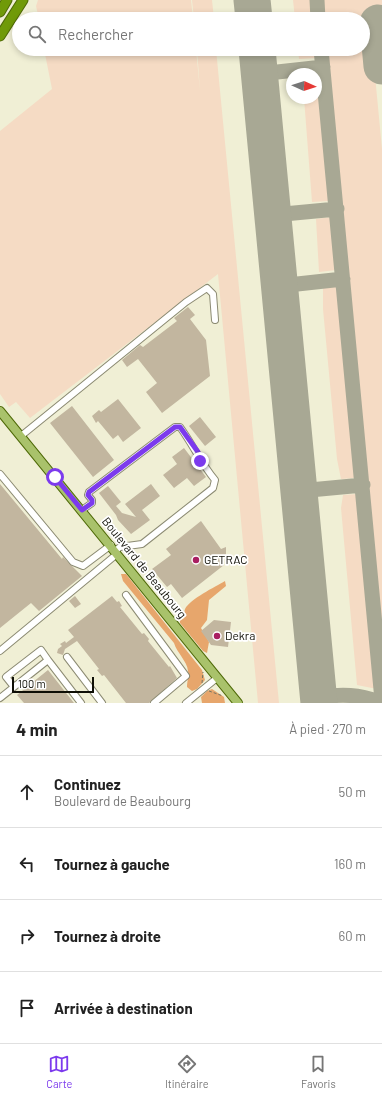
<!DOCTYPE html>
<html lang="fr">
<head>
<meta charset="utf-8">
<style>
  :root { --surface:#fff; --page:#f6f6f6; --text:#222; --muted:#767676; --line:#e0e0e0; --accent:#7c3aed }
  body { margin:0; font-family:Barlow,sans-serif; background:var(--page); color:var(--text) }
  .compass { position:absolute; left:286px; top:68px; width:36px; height:36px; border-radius:50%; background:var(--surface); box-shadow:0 2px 6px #0003; rotate:93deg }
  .scale { position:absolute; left:12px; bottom:10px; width:82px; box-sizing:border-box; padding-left:4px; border:2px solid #0f0f06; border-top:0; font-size:11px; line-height:14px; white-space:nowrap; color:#0f0f06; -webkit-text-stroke:3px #fff; paint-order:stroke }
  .stop { position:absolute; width:12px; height:12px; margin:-9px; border:3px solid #7c3aed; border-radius:50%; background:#fff }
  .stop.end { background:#7c3aed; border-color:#fff; box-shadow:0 1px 4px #0008 }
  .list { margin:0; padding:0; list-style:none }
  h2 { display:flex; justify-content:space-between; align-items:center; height:52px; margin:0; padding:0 16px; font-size:17px }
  h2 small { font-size:13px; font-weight:400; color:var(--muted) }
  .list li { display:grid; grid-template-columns:26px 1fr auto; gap:12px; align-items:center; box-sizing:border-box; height:72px; padding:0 16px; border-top:1px solid var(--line) }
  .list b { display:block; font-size:15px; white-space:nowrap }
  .list p { margin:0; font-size:13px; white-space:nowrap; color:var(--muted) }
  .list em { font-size:13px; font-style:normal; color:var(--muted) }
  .icon { flex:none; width:22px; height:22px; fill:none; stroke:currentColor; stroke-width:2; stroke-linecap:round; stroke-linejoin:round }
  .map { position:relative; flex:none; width:382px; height:703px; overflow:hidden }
  .search { position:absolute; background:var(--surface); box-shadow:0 2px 6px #0003; left:12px; right:12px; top:12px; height:44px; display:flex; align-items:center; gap:10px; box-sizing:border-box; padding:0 14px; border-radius:22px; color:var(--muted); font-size:15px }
  .sheet { height:340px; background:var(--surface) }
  nav { display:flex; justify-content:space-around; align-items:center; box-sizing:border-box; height:56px; border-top:1px solid var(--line); background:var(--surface); font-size:11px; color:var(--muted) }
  nav a { display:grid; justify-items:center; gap:2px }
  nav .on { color:var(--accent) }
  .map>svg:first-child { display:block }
</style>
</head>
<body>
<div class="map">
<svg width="382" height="703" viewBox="0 0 382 703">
  <rect width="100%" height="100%" fill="#f0efd5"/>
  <path fill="#f5dbc4" d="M 38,0 L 191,0 L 193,19 L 39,19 L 36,6 Z
    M 192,0 L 212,0 L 214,19 L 194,19 Z
    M 293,0 L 310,0 L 312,19 L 295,19 Z
    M 323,0 L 382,0 L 382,22 L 370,23 L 382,149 L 382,637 L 327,49 L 363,49 L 363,19 L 324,19 Z
    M 44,49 L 196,49 L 200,91 L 197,49 L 216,49 L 279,703 L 258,703 L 218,274 L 30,418 L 16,402 L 9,407 L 0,394 L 0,131 L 52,89 Z
    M 298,49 L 315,49 L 316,58 L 299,59 Z
    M 316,75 L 318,75 L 329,201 L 312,202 L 304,98 L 316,98 Z
    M 331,217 L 336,270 L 319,272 L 316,219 Z
    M 337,286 L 355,478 L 341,479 L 337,459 L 323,309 L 323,287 Z
    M 357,494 L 377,689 L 357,685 L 341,508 L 343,495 Z"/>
  <path fill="#e7a66c" d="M 121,574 L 126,574 L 202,670 L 205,680 L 197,689 L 192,691 L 187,687 C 187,682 189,676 188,671 C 187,661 177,653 174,643 L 123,581 Z
    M 225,581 L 226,586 L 209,600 L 207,620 L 201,628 L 209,642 L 207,653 L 203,651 L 180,623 L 180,620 L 184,618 C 184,616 184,611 185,609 C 190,599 215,587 225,581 Z
    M 212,689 L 224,697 L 225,703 L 202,703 L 201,697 L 207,691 Z"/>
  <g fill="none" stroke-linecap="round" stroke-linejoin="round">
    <path stroke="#a8a894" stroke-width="15" d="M 317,0 L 318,19
      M 321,49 L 382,700
      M 381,51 L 382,41
      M 259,74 L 323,67
      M 273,215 L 337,209
      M 279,286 L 343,279
      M 299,491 L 363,485
      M 318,697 C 343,694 358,694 382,703"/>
    <path stroke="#a8a894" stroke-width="37" d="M 252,0 L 254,19
      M 378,23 L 382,66
      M 257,49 L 319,703"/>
  </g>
  <path fill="#c2b69f" d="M 188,307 L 195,315 L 190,319 L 206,340 L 210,376 L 162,413 L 146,392 L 157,383 L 138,359 L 127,367 L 122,360 L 140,345 L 143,347 L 177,321 L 174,318 Z
    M 118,399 L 141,428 L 123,442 L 118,435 L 113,439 L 98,421 L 96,423 L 92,416 L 99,410 L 101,412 Z
    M 72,406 L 114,460 L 93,477 L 50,423 Z
    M 200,417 L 216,437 L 205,446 L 189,426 Z
    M 184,448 L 206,477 L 194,486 L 187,478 L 174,488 L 163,475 L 177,464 L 172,457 Z
    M 0,484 L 62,559 L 63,557 L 82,576 L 39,611 L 31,603 L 0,628 Z
    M 151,484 L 160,496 L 142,510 L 150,520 L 131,534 L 118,520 L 116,515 L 99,493 L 108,486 L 121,502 L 116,506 L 122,513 L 136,517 L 125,504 Z
    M 201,521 L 221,549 L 226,547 L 226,554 L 219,559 L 224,565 L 182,598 L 171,584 L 167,587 L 152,569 L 171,555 L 166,549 Z
    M 75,596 L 81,604 L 75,608 L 69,601 Z
    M 112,596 L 117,602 L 119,601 L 122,606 L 120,607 L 142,634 L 144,633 L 149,639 L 148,641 L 169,667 L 170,666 L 177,678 L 149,703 L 126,703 L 104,675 L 102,676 L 97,670 L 99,669 L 77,641 L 65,649 L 63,655 L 57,653 L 58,649 L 62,646 L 60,644 L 65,641 L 66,643 L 74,637 L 68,630 Z
    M 214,620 L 231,622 L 228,647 L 211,645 L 201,631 Z
    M 48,670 L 74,703 L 24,703 L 17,695 Z"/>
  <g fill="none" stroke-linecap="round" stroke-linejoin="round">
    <defs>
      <path id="minor" d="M 21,436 L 186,302 L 207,288 L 213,294 L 215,320
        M 0,474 L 73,562 L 83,566 L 111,545
        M 82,510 L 92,503 L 92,500 L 88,495 L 89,492 L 175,427 L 180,427 C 193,445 201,463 215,480 L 213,488 L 142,544 L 120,547 L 115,551
        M 126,595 L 186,676 L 154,703
        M 0,651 L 117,554
        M 67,657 L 102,703
        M 14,687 L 6,677 L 41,650 L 48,660
        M 0,698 L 48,660 L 81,703
        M 186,703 L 217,678"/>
      <path id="major" d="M 0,411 L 238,703"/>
      <path id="highway" d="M 0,12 L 7,0
        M 0,36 L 23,0"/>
    </defs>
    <use href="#minor" stroke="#8b8a72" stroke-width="8"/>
    <use href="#major" stroke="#4e6907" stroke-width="10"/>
    <use href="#highway" stroke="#4e6907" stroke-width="11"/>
    <path stroke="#747463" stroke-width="1" stroke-dasharray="3 2" stroke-linecap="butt" d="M 202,683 L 203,672
      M 209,691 L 223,696"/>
    <use href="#minor" stroke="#fff" stroke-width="6"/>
    <use href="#major" stroke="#a9c26b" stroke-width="8"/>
    <use href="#highway" stroke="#709a08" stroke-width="9"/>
  </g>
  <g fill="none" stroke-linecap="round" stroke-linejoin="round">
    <path stroke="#7c3aed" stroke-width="5" d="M 55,477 L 82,510 L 92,503 L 92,500 L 88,495 L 89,492 L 175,427 L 180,427 L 198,452 L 200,461"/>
  </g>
  <g fill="#a91e61" stroke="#fff" stroke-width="1.5">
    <circle cx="196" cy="560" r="4"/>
    <circle cx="217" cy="636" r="4"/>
  </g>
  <g text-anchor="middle" stroke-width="3.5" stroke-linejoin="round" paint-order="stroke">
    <g font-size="12" fill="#0f0f06" stroke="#fff" text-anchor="start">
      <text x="204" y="564">GETRAC</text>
      <text x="225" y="640">Dekra</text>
    </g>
    <g font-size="12" fill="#0f0f06" stroke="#fff">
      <text transform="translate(144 568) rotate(51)" y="4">Boulevard de Beaubourg</text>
    </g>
  </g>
</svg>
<svg class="compass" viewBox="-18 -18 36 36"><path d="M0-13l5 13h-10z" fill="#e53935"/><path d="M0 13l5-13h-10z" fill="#767676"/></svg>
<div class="scale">100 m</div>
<div class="stop" style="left:55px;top:477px"></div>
<div class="stop end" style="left:200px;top:461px"></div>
<div class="search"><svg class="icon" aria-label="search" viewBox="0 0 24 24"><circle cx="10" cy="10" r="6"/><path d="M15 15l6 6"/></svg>Rechercher</div>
</div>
<section class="sheet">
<h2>4 min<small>À pied · 270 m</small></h2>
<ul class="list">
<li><svg class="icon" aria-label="ahead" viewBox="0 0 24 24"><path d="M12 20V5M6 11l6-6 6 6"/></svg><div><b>Continuez</b><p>Boulevard de Beaubourg</p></div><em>50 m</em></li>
<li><svg class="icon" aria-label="left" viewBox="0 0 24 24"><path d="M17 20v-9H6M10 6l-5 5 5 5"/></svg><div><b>Tournez à gauche</b></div><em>160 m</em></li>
<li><svg class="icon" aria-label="right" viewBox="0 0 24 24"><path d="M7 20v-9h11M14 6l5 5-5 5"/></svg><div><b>Tournez à droite</b></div><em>60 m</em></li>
<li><svg class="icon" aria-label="arrive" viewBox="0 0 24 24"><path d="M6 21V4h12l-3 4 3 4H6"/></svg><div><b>Arrivée à destination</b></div></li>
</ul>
</section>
<nav>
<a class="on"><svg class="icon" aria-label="map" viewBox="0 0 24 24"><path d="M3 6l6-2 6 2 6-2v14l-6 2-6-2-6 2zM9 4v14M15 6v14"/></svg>Carte</a>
<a><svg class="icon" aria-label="directions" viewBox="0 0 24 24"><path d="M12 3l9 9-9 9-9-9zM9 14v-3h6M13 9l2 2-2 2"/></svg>Itinéraire</a>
<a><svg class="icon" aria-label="saved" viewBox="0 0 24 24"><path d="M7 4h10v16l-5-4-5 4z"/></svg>Favoris</a>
</nav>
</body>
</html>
